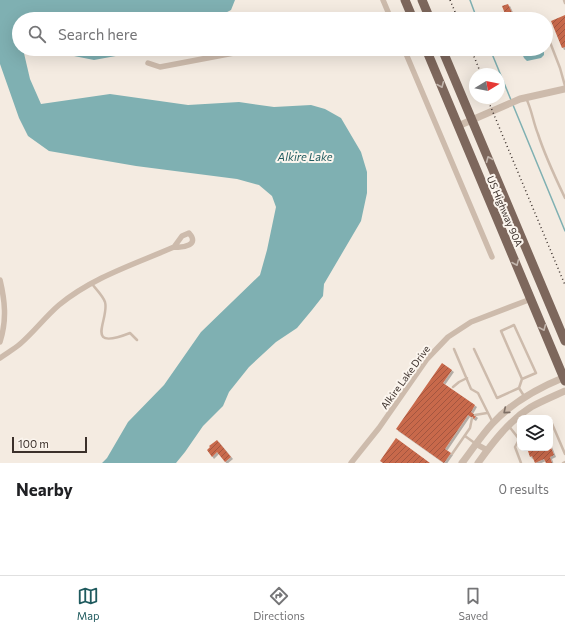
<!DOCTYPE html>
<html lang="en">
<head>
<meta charset="utf-8">
<style>
  :root { --surface:#fff; --page:#f6f6f6; --text:#202124; --muted:#757577; --line:#e0e0e0; --accent:#1f5a5e }
  body { margin:0; font-family:Commissioner,sans-serif; background:var(--page); color:var(--text) }
  .controls { position:absolute; right:12px; bottom:12px; display:grid; overflow:hidden; border-radius:8px; box-shadow:0 4px 16px #0002 }
  .controls button { width:36px; height:36px; display:grid; place-items:center; padding:0; border:0; border-bottom:1px solid var(--line); background:var(--surface); color:var(--text); font:20px sans-serif }
  .compass { position:absolute; left:469px; top:68px; width:36px; height:36px; border-radius:50%; background:var(--surface); box-shadow:0 4px 16px #0002; rotate:80deg }
  .scale { position:absolute; left:12px; bottom:10px; width:75px; box-sizing:border-box; padding-left:4px; border:2px solid #3b302b; border-top:0; font-size:11px; line-height:14px; white-space:nowrap; color:#3b302b; -webkit-text-stroke:3px #fbf5ee; paint-order:stroke }
  .list { margin:0; padding:0; list-style:none }
  h2 { display:flex; justify-content:space-between; align-items:center; height:52px; margin:0; padding:0 16px; font-size:17px }
  h2 small { font-size:13px; font-weight:400; color:var(--muted) }
  .icon { flex:none; width:22px; height:22px; fill:none; stroke:currentColor; stroke-width:2; stroke-linecap:round; stroke-linejoin:round }
  .map { position:relative; flex:none; width:565px; height:463px; overflow:hidden }
  .search { position:absolute; background:var(--surface); box-shadow:0 4px 16px #0002; left:12px; right:12px; top:12px; height:44px; display:flex; align-items:center; gap:10px; box-sizing:border-box; padding:0 14px; border-radius:22px; color:var(--muted); font-size:15px }
  .sheet { height:112px; background:var(--surface) }
  nav { display:flex; justify-content:space-around; align-items:center; box-sizing:border-box; height:56px; border-top:1px solid var(--line); background:var(--surface); font-size:11px; color:var(--muted) }
  nav a { display:grid; justify-items:center; gap:2px }
  nav .on { color:var(--accent) }
  .map>svg:first-child { display:block }
</style>
</head>
<body>
<div class="map">
<svg width="565" height="463" viewBox="0 0 565 463">
  <defs>
    <pattern id="building-hatch" width="6" height="6" patternUnits="userSpaceOnUse"><rect width="6" height="6" fill="#c8694b"/><path d="M-1 1l2-2M0 6l6-6M5 7l2-2" fill="none" stroke="#a4573f"/></pattern>
    <filter id="shadow"><feDropShadow dx="2" dy="2" stdDeviation="0" flood-color="#0004"/></filter>
  </defs>
  <rect width="100%" height="100%" fill="#f4ebe1"/>
  <path fill="#7fb0b2" d="M 0,0 L 235,0 L 231,10 L 214,19 L 19,19 L 19,49 L 23,49 L 30,79 L 41,104 L 110,94 L 188,105 L 239,102 L 274,107 L 311,105 L 325,109 L 341,118 L 361,152 L 367,172 L 367,193 L 361,221 L 324,284 L 323,296 L 312,310 L 297,328 L 276,342 L 249,367 L 229,392 L 223,406 L 203,426 L 185,452 L 176,463 L 102,463 L 107,458 L 128,422 L 164,385 L 201,332 L 260,275 L 267,250 L 276,207 L 272,196 L 259,185 L 237,179 L 136,166 L 49,151 L 28,136 L 19,118 L 0,64 Z
    M 39,49 L 154,49 L 94,60 Z
    M 520,49 L 543,49 L 544,52 L 544,55 L 541,58 L 527,61 L 524,58 Z"/>
  <g fill="none" stroke-linecap="round" stroke-linejoin="round">
    <path stroke="#7fb0b2" stroke-width="1.5" d="M 470,0 L 477,19
      M 490,49 L 511,100
      M 513,105 L 565,231"/>
  </g>
  <path fill="url(#building-hatch)" filter="url(#shadow)" d="M 508,4 L 515,19 L 507,19 L 502,6 Z
    M 565,15 L 565,47 L 562,48 L 551,21 Z
    M 442,363 L 452,370 L 443,383 L 475,405 L 471,412 L 476,416 L 474,419 L 468,415 L 445,449 L 451,453 L 444,463 L 396,429 Z
    M 396,438 L 430,463 L 383,463 L 380,461 Z
    M 217,440 L 231,457 L 225,462 L 217,452 L 212,457 L 207,450 L 210,447 L 209,446 Z
    M 550,445 L 554,455 L 550,457 L 552,463 L 546,463 L 544,459 L 535,463 L 532,456 L 530,457 L 527,448 L 550,448 Z"/>
  <g fill="none" stroke-linecap="round" stroke-linejoin="round">
    <path stroke="#cdbbac" stroke-width="2.5" d="M 564,0 L 565,3
      M 546,36 L 548,37 L 560,68 L 565,86
      M 526,98 C 532,110 533,122 538,134 C 545,156 555,177 565,198
      M 92,284 C 96,289 103,296 105,302 C 110,319 82,352 130,333 L 137,340
      M 454,349 L 471,389 L 478,393 L 492,421
      M 474,349 L 497,398 L 519,388
      M 522,379 L 536,373 L 514,325 L 501,331 L 522,379 L 519,388 L 524,396
      M 453,387 L 459,382 L 467,378
      M 475,415 L 487,413
      M 550,419 L 565,454
      M 508,425 L 519,439
      M 465,436 L 476,444
      M 520,438 L 515,447 L 521,463
      M 452,454 L 470,428 L 472,418
      M 563,463 L 565,462"/>
    <path stroke="#cdbbac" stroke-width="5.5" d="M 383,0 L 391,19
      M 404,49 L 492,257
      M 148,63 L 160,67 L 255,49
      M 0,280 C 5,301 7,320 0,342
      M 0,358 C 7,353 14,349 20,344 C 34,332 45,317 59,305 C 93,277 135,264 174,247 C 183,248 200,245 189,233 L 182,236 L 174,247
      M 476,444 L 487,450
      M 351,463 L 379,428 L 427,359 L 448,337 L 471,322 L 531,299"/>
    <path stroke="#cdbbac" stroke-width="7" d="M 458,126 L 520,99 L 565,89
      M 462,463 C 472,450 481,436 492,424 C 512,402 538,388 565,377
      M 478,463 C 493,442 509,421 531,407 C 542,401 554,396 565,391"/>
    <path stroke="#7d675c" stroke-width="9" d="M 405,0 L 413,19
      M 422,0 L 430,19
      M 426,49 L 565,381
      M 442,49 L 565,341"/>
    <path stroke="#3b302b" stroke-width="1.5" stroke-dasharray="1 3" stroke-linecap="butt" d="M 450,0 L 458,19
      M 471,49 L 481,74
      M 487,98 L 565,285"/>
  </g>
  <defs><path id="oneway-chevron" d="M-2-3.5L2.5 0L-2 3.5" fill="none" stroke-width="1.6" stroke-linecap="round" stroke-linejoin="round"/></defs>
  <g stroke="#c2b5ac">
    <use href="#oneway-chevron" transform="translate(441 85) rotate(67)"/>
    <use href="#oneway-chevron" transform="translate(489 159) rotate(-113)"/>
    <use href="#oneway-chevron" transform="translate(516 263) rotate(67)"/>
    <use href="#oneway-chevron" transform="translate(543 328) rotate(67)"/>
  </g>
  <use stroke="#7d6f65" href="#oneway-chevron" transform="translate(506 411) rotate(140)"/>
  <g text-anchor="middle" stroke-width="4" stroke-linejoin="round" paint-order="stroke">
    <g font-size="10" fill="#3b302b" stroke="#fbf5ee">
      <text transform="translate(505 211) rotate(67)" y="4">US Highway 90A</text>
      <text transform="translate(405 377) rotate(-54)" y="4">Alkire Lake Drive</text>
    </g>
    <g font-size="11" font-style="italic" fill="#1f5a5e" stroke="#fbf5ee">
      <text x="305" y="161">Alkire Lake</text>
    </g>
  </g>
</svg>
<div class="controls">
<button><svg class="icon" aria-label="layers" viewBox="0 0 24 24"><path d="M12 4l9 5-9 5-9-5zM3 14l9 5 9-5"/></svg></button>
</div>
<svg class="compass" viewBox="-18 -18 36 36"><path d="M0-13l5 13h-10z" fill="#e53935"/><path d="M0 13l5-13h-10z" fill="#757577"/></svg>
<div class="scale">100 m</div>
<div class="search"><svg class="icon" aria-label="search" viewBox="0 0 24 24"><circle cx="10" cy="10" r="6"/><path d="M15 15l6 6"/></svg>Search here</div>
</div>
<section class="sheet">
<h2>Nearby<small>0 results</small></h2>
<ul class="list">
</ul>
</section>
<nav>
<a class="on"><svg class="icon" aria-label="map" viewBox="0 0 24 24"><path d="M3 6l6-2 6 2 6-2v14l-6 2-6-2-6 2zM9 4v14M15 6v14"/></svg>Map</a>
<a><svg class="icon" aria-label="directions" viewBox="0 0 24 24"><path d="M12 3l9 9-9 9-9-9zM9 14v-3h6M13 9l2 2-2 2"/></svg>Directions</a>
<a><svg class="icon" aria-label="saved" viewBox="0 0 24 24"><path d="M7 4h10v16l-5-4-5 4z"/></svg>Saved</a>
</nav>
</body>
</html>
